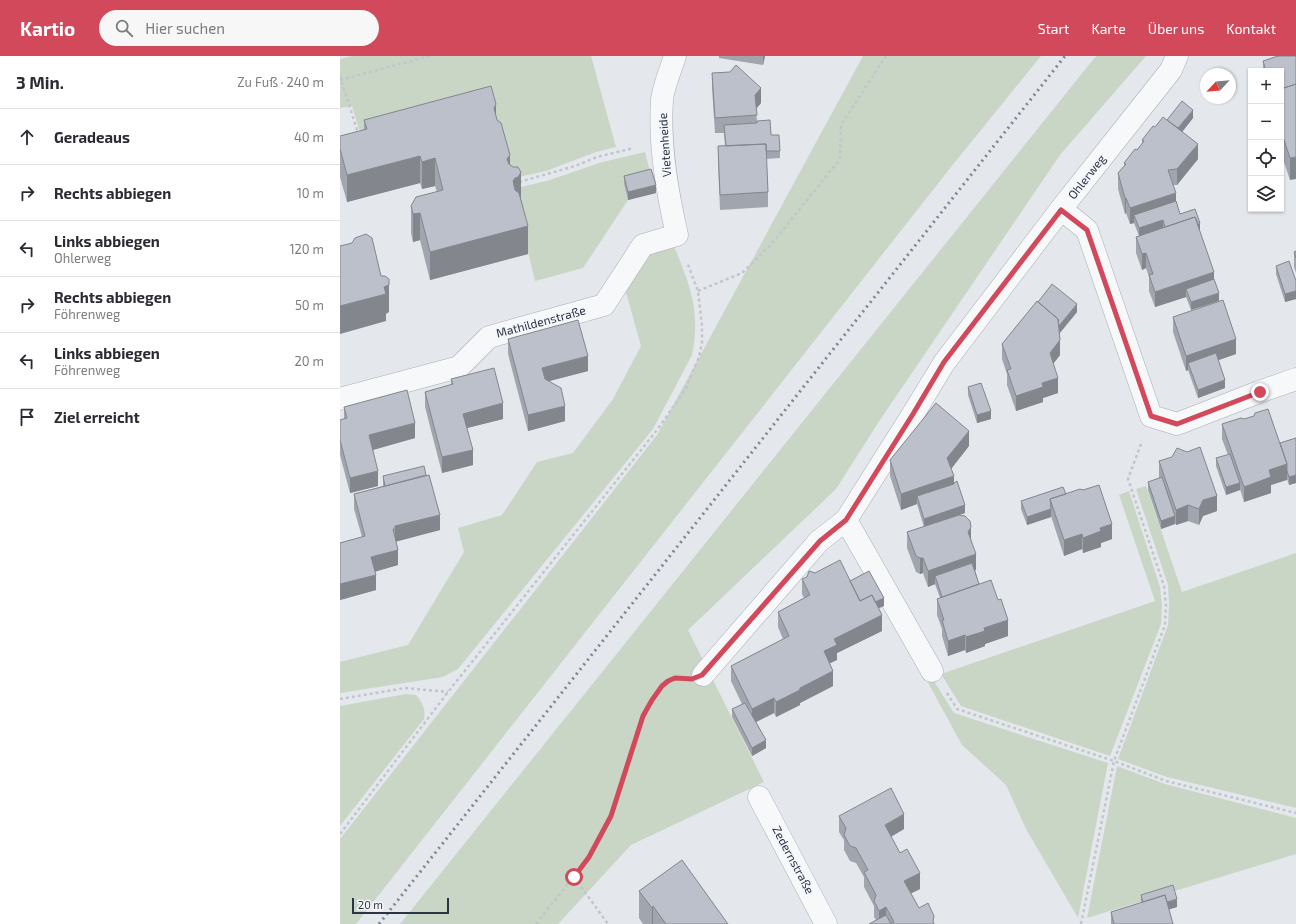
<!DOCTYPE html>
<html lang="de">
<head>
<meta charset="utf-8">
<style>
  :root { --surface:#fff; --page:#f7f7f7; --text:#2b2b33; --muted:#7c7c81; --line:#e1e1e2; --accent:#d1495b }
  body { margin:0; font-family:"Exo 2",sans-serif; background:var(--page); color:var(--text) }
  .controls { position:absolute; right:12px; top:12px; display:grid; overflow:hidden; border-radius:0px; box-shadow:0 1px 3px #0004 }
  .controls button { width:36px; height:36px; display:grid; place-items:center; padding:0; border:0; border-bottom:1px solid var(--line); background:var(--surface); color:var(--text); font:20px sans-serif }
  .compass { position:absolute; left:860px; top:12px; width:36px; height:36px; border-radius:50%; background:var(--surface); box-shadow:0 1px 3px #0004; rotate:244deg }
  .scale { position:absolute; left:12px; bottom:10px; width:97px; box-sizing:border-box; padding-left:4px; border:2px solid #2b3445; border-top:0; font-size:11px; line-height:14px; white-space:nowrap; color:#2b3445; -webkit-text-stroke:3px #f4f6f9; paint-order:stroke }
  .stop { position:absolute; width:12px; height:12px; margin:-9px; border:3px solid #d1495b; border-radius:50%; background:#fff }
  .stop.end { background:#d1495b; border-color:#fff; box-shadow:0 1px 4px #0008 }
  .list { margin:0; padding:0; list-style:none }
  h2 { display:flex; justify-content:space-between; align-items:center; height:52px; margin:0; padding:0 16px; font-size:17px }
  h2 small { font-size:13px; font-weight:400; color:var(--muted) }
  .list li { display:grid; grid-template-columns:26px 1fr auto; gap:12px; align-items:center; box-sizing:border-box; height:56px; padding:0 16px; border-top:1px solid var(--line) }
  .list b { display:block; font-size:15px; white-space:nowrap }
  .list p { margin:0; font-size:13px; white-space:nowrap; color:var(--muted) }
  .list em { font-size:13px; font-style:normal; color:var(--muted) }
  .icon { flex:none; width:22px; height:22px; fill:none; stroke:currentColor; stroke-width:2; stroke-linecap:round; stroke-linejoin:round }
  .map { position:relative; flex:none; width:956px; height:868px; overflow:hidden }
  header { display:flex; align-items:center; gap:24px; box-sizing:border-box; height:56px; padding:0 20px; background:var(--accent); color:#fff }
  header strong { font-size:19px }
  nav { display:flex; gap:22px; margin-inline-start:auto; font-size:14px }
  .search { width:280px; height:36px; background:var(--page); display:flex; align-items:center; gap:10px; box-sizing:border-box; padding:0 14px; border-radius:22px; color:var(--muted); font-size:15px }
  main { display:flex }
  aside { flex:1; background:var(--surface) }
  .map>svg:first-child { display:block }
</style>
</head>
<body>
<header>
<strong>Kartio</strong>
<div class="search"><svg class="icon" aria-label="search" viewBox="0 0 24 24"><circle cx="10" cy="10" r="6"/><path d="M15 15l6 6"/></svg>Hier suchen</div>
<nav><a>Start</a><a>Karte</a><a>Über uns</a><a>Kontakt</a></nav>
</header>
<main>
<aside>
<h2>3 Min.<small>Zu Fuß · 240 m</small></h2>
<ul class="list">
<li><svg class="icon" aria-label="ahead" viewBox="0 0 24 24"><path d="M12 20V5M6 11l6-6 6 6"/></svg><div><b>Geradeaus</b></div><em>40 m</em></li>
<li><svg class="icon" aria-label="right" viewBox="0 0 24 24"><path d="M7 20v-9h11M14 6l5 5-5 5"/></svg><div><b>Rechts abbiegen</b></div><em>10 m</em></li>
<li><svg class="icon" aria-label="left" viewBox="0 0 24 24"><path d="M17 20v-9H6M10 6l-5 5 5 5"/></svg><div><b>Links abbiegen</b><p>Ohlerweg</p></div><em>120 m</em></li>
<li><svg class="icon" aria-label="right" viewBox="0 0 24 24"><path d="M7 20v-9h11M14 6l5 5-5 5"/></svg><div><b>Rechts abbiegen</b><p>Föhrenweg</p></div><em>50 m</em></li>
<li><svg class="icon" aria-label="left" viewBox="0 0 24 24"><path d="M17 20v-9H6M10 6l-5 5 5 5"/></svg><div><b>Links abbiegen</b><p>Föhrenweg</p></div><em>20 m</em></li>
<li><svg class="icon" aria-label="arrive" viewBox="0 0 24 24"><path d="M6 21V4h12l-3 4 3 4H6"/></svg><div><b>Ziel erreicht</b></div></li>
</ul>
</aside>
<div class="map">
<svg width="956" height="868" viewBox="0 0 956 868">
  <rect width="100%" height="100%" fill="#e4e7ec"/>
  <path fill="#c9d6c5" d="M 12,0 L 251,0 L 276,91 L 256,96 L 206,115 L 170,123 L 24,89 L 12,50 L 0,52 L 0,3 Z
    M 523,0 L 701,0 L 611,111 L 16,868 L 0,868 L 0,783 L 317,379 Z
    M 756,0 L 806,0 L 720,99 L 540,364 L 496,433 L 348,574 L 424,726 L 291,789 L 218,868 L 60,868 Z
    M 305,96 L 311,120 L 284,128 L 288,144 L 243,212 L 195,225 L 177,150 L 181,147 L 181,140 L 173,133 L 210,124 L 259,107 Z
    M 334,190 C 350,229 361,256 352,299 L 313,373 L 118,613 L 103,621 L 0,637 L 0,606 L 68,589 L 124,496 L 118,472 L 162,459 L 197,406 L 233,397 L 273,343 L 301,290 L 284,229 L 309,193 Z
    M 806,430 L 842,536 L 956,497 L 956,752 L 827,721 L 778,703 L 828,569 L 829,549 L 828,529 L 796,433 Z
    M 789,435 L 820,531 L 822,550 L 821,568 L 770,700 L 621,650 L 601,618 L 815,545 L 779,439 Z
    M 592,622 L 614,657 L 768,707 L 738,862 L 686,773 L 666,729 L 622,689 L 586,623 Z
    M 66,638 L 76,639 C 82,645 86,654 84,663 L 0,770 L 0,650 Z
    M 777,710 L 825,728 L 956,762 L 956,798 L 747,862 Z"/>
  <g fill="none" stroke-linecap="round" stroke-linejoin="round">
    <defs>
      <path id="minor" d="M 721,153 L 747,174 L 811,360 L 837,368 L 919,336 L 956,323
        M 0,343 L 119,311 L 149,281 L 264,249 L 303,189 L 337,179 C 327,135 319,89 322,44 C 323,32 331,13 335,0
        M 506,464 L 592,615
        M 363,619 L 479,485 L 506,464 L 573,358 L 604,307 L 721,153 L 831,14 L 837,0
        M 419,741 L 486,868"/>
    </defs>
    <use href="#minor" stroke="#a9aeb7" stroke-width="23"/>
    <path stroke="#c2c5cb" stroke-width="2.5" stroke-dasharray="3 3" stroke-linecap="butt" d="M 0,20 L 18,77
      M 0,24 L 90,0
      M 179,126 L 235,110 L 257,101 L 294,92
      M 358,235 L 402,217 L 430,190 L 500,103 L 501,69 L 546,0
      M 607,637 L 617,653 L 774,705 L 826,725 L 956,757
      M 0,643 L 65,632 L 108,636
      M 0,778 L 108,636 L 317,374 L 345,334 L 359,301 L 362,287 L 362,270 L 358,235 L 347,206
      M 234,821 L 268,868
      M 196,868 L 249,801 L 271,760 L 303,660 L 322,630 L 335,622
      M 741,868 L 774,705 L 825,569 L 826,550 L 824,530 L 788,423 L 802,385"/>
    <use href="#minor" stroke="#f7f8fa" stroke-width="22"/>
    <path stroke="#7d8696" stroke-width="3" stroke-dasharray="2 4" stroke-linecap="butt" d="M 39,868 L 725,0"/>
  </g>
  <path fill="#a1a5ae" d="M 379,0 L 425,0 L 423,9 L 379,2 Z
    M 956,0 L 950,124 L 941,97 L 941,15 L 923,15 L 923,5 Z
    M 372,17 L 421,47 L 416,53 L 417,65 L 431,79 L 440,95 L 440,102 L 426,103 L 428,136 L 428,151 L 380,154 L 378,106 L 378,90 L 385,90 L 384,77 L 375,77 L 372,32 Z
    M 156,62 L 170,109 L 181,142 L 188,198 L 90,224 L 80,184 L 73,186 L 71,177 L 71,150 L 97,136 L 95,130 L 82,133 L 80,127 L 7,146 L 0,121 L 0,80 L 24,74 L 24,64 Z
    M 853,62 L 842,76 L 858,103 L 837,129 L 833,129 L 836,145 L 840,158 L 855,153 L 851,254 L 846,241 L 815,251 L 809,235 L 809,221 L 806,212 L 802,214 L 796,197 L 796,181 L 799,180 L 794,167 L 790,168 L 786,157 L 785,158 L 778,133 L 778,117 L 784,110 L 784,107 L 802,88 L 802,84 L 827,64 Z
    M 284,120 L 316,137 L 288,144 L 284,128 Z
    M 956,195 L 956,217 L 954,211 L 954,196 Z
    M 936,210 L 956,225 L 956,243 L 945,246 L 936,218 Z
    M 737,256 L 720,277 L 720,299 L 713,308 L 718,337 L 703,342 L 703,346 L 676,355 L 667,329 L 667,318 L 662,303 L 662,288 Z
    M 833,261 L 896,298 L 878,304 L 885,332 L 858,342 L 848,314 L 846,315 L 833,276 Z
    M 168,283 L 248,315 L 209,325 L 225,365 L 188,375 L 168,298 Z
    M 111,323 L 163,363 L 127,372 L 133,409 L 102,417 L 85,351 L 85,336 L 111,329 Z
    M 628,331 L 651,363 L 637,367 L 628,339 Z
    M 4,351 L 75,382 L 33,394 L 38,430 L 10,437 L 0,399 L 0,364 L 4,363 Z
    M 882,368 L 940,387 L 956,382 L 956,427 L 949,429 L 947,423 L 931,429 L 931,437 L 904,446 L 900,433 L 900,434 L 886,439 L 876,410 L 876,402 L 888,399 L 882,383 Z
    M 629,390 L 611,413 L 614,427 L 625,457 L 619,459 L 631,483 L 636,514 L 635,514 L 639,528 L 668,580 L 645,588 L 645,590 L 626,597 L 625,594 L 608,600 L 602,580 L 602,573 L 597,559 L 597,543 L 600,542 L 595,528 L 588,531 L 583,517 L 580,518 L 576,516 L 567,492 L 567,476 L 584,471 L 577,448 L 561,454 L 550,420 L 550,404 Z
    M 819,405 L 877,455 L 863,460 L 859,469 L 848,465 L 836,469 L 835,467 L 835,468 L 821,473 L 808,434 L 808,426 L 819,422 Z
    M 43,420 L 100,474 L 56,485 L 58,509 L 35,515 L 36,534 L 0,544 L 0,487 L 22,481 L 14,453 L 14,438 L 43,430 Z
    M 726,438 L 772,483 L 761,487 L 761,491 L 743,497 L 742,493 L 724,500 L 711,460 L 711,461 L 687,469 L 681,453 L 681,445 Z
    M 462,523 L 510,525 L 544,550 L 538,552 L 542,575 L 497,597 L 497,604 L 490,607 L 493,630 L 460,647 L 460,649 L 436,661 L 434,657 L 416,666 L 426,692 L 412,700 L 392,661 L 392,653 L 402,648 L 391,625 L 391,610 L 443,583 L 438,571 L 438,556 L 464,542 L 462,538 Z
    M 499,760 L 564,773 L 551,781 L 580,833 L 571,837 L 579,852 L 594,868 L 529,868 L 536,864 L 534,861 L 534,850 L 524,831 L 524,821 L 516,807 L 510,805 L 504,794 L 504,784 L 499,776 Z
    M 299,835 L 388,868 L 303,868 L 299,862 Z
    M 801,839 L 837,851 L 829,853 L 833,868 L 771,868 L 771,856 L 801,847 Z"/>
  <path fill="#83868d" d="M 423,0 L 425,0 L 423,9 Z
    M 421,32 L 421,47 L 415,54 L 415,39 Z
    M 156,48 L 156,76 L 154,52 Z
    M 853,54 L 853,62 L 835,85 L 835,77 Z
    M 858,88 L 858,103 L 837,129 L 837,113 Z
    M 170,99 L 170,127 L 167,103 Z
    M 80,100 L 80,127 L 7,146 L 7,119 Z
    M 956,101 L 956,123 L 950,124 L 950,102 Z
    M 95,102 L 95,130 L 82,133 L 82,106 Z
    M 181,116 L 181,144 L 178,149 L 173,125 L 175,122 Z
    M 316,129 L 316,137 L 288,144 L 288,136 Z
    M 836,137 L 836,153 L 794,159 L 794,167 L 790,168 L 790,152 Z
    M 785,142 L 786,142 L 786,157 L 785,158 Z
    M 80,157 L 80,184 L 73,186 L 73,158 Z
    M 823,164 L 823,172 L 799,180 L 799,172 Z
    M 860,167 L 860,175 L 828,178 Z
    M 188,170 L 188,198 L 90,224 L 90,196 Z
    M 806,197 L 806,212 L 802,214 L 802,198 Z
    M 874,216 L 874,231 L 846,233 L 846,241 L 815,251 L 815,236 Z
    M 49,223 L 49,256 L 46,258 L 46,265 L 0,278 L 0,250 L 44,231 Z
    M 956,235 L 956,243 L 945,246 L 945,238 Z
    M 879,237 L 879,245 L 851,254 L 851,246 Z
    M 737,248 L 737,256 L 718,279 L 718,271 Z
    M 896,283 L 896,298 L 851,314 L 848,307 L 848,314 L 846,315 L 846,300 Z
    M 720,284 L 720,299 L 710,312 L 710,297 Z
    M 248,300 L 248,315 L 202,327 L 202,312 Z
    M 718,322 L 718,337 L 703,342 L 703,346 L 676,355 L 676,340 L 702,327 Z
    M 885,324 L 885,332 L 858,342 L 858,334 Z
    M 163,347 L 163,363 L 123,373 L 123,358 Z
    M 225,350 L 225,365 L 188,375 L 188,359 Z
    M 651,355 L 651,363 L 637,367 L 637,359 Z
    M 75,367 L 75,382 L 29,395 L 29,379 Z
    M 629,375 L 629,390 L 607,418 L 607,402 Z
    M 133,394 L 133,409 L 102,417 L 102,401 Z
    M 947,408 L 947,424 L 931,429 L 931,437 L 904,446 L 904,431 L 929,414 Z
    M 38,415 L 38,430 L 10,437 L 10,422 Z
    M 956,419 L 956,427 L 949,429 L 949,421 Z
    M 614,420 L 614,436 L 577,440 L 577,448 L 561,454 L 561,438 Z
    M 900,427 L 900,434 L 886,439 L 886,431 Z
    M 877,440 L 877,455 L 863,460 L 859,469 L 859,453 L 863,444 Z
    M 625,449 L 625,457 L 584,471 L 584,463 Z
    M 848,449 L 848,465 L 836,469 L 836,454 Z
    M 711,453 L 711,461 L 687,469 L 687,461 Z
    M 100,459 L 100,474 L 55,486 L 55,470 Z
    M 835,460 L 835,468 L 821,473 L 821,465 Z
    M 772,468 L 772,483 L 761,487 L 761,491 L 743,497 L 743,482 L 760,472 Z
    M 631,471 L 631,486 L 628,476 Z
    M 742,478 L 742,493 L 724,500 L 724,484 Z
    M 58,494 L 58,509 L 31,517 L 31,501 Z
    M 636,498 L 636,514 L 597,527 L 595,520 L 595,528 L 588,531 L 588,515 Z
    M 580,502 L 583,502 L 583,517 L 580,518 Z
    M 36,519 L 36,534 L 0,544 L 0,528 Z
    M 544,542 L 544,550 L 520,560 L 520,552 Z
    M 542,559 L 542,575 L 497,597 L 497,604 L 484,610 L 484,595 L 494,583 Z
    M 668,564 L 668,580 L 645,588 L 645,590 L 626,597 L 626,581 L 644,572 Z
    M 625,579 L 625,594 L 608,600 L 608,585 Z
    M 493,615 L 493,630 L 460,647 L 460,649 L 436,661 L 436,646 L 460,632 Z
    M 434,642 L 434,657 L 412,668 L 412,653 Z
    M 426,684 L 426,692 L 412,700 L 412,692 Z
    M 564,758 L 564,773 L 545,784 L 545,769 Z
    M 580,817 L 580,833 L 564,841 L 564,825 Z
    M 837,843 L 837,851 L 805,861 L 805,853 Z
    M 313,850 L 313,868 L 312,868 L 312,852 Z
    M 546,851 L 546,867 L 539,868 L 539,855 Z"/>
  <path fill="#bbc0ca" stroke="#83868d" d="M 938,0 L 956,0 L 956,28 L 941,33 L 941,15 L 926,15 L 923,5 Z
    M 396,9 L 421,32 L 415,39 L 417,59 L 375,62 L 372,17 L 390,16 Z
    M 956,28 L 956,101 L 950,102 L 941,75 L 941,33 Z
    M 151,30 L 156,48 L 154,52 L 157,64 L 161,67 L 170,99 L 167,103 L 169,108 L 173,111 L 178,111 L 181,116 L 180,118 L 178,121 L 175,122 L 173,125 L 175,134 L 179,137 L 188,170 L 90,196 L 80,157 L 73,158 L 71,150 L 76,141 L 103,134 L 95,102 L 82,106 L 80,100 L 7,119 L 0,93 L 0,80 L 27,73 L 24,64 Z
    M 842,45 L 853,54 L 838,72 L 827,64 Z
    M 823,61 L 858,88 L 837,113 L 828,114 L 836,137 L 790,152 L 786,142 L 785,142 L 778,117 L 786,108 L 784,107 L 795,93 L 797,94 L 804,85 L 802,84 L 813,70 L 815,71 Z
    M 430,64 L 431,79 L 439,79 L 440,95 L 426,95 L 426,88 L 386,90 L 384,69 L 417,67 L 417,65 Z
    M 426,88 L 428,136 L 380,139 L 378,90 Z
    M 311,113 L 316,129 L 288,136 L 284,120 Z
    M 836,145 L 840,158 L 855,153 L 860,167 L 858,167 L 855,161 L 825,171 L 823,164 L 799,172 L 794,159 Z
    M 855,161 L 874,216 L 815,236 L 809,219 L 813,218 L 806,197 L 802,198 L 796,181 Z
    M 26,178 L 32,182 L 41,220 L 45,220 L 49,223 L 49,229 L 44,231 L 46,238 L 0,250 L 0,190 L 12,187 L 15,182 Z
    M 956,195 L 956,202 L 954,196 Z
    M 949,205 L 956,225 L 956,235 L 945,238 L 936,210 Z
    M 874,223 L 879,237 L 851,246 L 846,233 Z
    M 712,228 L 737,248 L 719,270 L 718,263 L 698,246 Z
    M 883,244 L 896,283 L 846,300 L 833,261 Z
    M 697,245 L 718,263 L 720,284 L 710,297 L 718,322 L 702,327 L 703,331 L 676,340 L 667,314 L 671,313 L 662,288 Z
    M 238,264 L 248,300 L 202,312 L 205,323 L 221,332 L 225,350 L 188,359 L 168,283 Z
    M 876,297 L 885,324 L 858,334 L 848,307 Z
    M 154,312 L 163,347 L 123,358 L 133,394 L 102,401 L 85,336 L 113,328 L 111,323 Z
    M 641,327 L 651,355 L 637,359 L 628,331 Z
    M 67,334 L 75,367 L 29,379 L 38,415 L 10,422 L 0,384 L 0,364 L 7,362 L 4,351 Z
    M 596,347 L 629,375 L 607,402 L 614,420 L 561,438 L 550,404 Z
    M 928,353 L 947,408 L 929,414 L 931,421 L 904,431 L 882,368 L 901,362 L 904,363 L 914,360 L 915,357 Z
    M 956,382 L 956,419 L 949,421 L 947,415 L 947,408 L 940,387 Z
    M 860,391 L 877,440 L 863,444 L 859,453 L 848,449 L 836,454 L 819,405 L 832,401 L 837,392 L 847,396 Z
    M 890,398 L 900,427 L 886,431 L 876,402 Z
    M 84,410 L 86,419 L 45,430 L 43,420 Z
    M 89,419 L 100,459 L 55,470 L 55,473 L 53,473 L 58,494 L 31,501 L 36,519 L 0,528 L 0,487 L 25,480 L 14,438 Z
    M 822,421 L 835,460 L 821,465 L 808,426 Z
    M 617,425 L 625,449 L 584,463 L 577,440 L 614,428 L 614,427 Z
    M 759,429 L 772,468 L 760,472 L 761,475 L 743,482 L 742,478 L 724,484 L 710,443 L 740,433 L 743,434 Z
    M 723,431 L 726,438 L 710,443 L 711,453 L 687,461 L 681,445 Z
    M 619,459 L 625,460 L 630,465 L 631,471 L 628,476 L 636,498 L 588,515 L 583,502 L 580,502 L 576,500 L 567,476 Z
    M 500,504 L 520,545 L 532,539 L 542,559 L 494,583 L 497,589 L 484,595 L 493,615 L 460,632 L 460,634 L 436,646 L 434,642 L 412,653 L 391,610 L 449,580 L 438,556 L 470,539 L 462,523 L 467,521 L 469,515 L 475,517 Z
    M 632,507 L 639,528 L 602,541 L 595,520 Z
    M 529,515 L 544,542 L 535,546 L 532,539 L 520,545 L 510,525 Z
    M 651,524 L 658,544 L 661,543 L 668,564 L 644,572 L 645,575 L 626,581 L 625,579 L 608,585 L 602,564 L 604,564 L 597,543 Z
    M 405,647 L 426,684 L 412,692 L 392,653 Z
    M 551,732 L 564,758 L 545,769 L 560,797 L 567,793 L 580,817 L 564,825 L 579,852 L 588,847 L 594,860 L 593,865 L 594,868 L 550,868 L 554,866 L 546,851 L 539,855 L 534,845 L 536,839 L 524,816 L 528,814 L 516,792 L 510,790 L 504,779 L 506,772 L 499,760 Z
    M 342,804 L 388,868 L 326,868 L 313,850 L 312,852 L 299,835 Z
    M 833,829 L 837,843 L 827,846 L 825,839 L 803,846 L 801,839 Z
    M 825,839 L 833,868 L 774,868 L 771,856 Z
    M 546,859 L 551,868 L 529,868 Z"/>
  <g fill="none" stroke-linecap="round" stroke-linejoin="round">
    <path stroke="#d1495b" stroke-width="5" d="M 234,821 L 249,801 L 271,760 L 303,660 L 312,644 L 322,630 L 328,625 L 335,622 L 352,623 L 362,619 L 480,485 L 506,464 L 573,358 L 604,306 L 721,154 L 747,174 L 811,360 L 837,368 L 920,336"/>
  </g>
  <g text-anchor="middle" stroke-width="3" stroke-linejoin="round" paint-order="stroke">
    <g font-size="12" fill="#2b3445" stroke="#f4f6f9">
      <text transform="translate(325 89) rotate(-94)" y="4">Vietenheide</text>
      <text transform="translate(747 121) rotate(-52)" y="4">Ohlerweg</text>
      <text transform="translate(201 266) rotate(-15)" y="4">Mathildenstraße</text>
      <text transform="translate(453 804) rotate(62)" y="4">Zedernstraße</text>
    </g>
  </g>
</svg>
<div class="controls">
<button>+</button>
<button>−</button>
<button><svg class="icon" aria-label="locate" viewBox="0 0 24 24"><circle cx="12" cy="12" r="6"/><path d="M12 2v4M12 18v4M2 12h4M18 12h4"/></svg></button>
<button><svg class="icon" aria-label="layers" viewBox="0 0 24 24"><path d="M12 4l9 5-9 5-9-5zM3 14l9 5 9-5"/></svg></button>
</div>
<svg class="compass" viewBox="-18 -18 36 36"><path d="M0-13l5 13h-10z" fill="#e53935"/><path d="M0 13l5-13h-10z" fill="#7c7c81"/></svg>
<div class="scale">20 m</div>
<div class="stop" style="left:234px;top:821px"></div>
<div class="stop end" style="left:920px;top:336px"></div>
</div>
</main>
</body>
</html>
